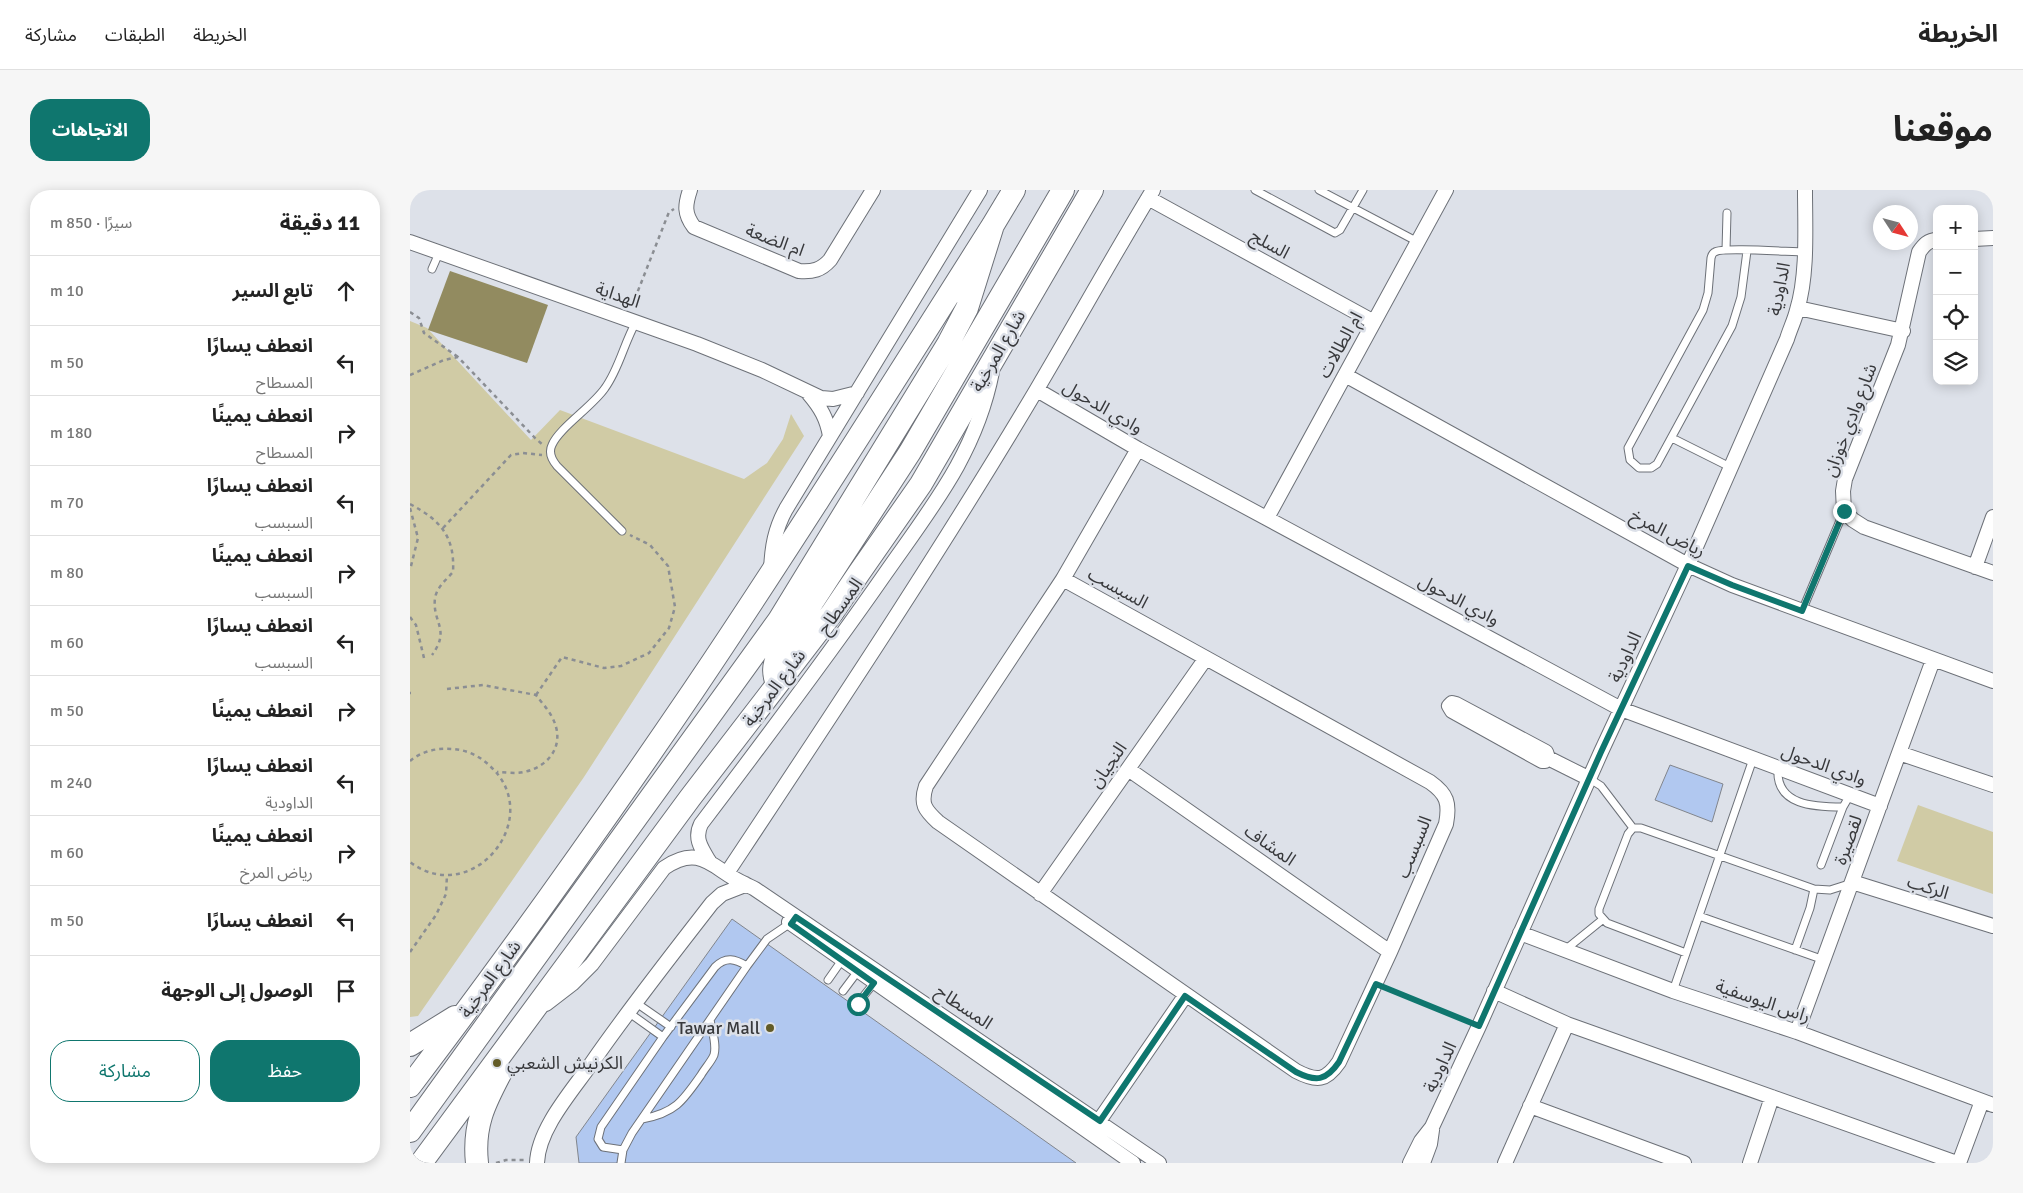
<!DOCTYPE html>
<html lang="ar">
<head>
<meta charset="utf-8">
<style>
  :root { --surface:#fff; --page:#f6f6f6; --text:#222; --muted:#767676; --line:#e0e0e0; --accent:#0f766e }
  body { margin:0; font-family:Signika,"Noto Sans Arabic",sans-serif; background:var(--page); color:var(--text); direction:rtl }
  .controls { position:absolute; right:15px; top:15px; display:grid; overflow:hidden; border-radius:10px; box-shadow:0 2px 12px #0003 }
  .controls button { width:45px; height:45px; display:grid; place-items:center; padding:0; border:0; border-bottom:1px solid var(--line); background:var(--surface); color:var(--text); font:25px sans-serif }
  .compass { position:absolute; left:1463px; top:15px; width:45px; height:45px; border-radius:50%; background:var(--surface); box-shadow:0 2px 12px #0003; rotate:126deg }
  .stop { position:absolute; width:15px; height:15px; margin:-11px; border:4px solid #0f766e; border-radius:50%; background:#fff }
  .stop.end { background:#0f766e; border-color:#fff; box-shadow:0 1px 5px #0008 }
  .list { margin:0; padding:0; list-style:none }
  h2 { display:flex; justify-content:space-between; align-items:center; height:65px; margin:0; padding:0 20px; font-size:21px }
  h2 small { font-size:16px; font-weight:400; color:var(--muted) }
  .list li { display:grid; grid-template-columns:32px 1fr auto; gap:15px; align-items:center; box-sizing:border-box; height:70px; padding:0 20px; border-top:1px solid var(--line) }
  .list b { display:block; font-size:19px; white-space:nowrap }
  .list p { margin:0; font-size:16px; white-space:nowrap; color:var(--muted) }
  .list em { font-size:16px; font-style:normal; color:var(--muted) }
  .actions { display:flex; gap:10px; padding:15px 20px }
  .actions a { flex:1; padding:11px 0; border:1px solid var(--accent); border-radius:20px; text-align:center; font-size:18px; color:var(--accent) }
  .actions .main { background:var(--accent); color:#fff }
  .icon { flex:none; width:28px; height:28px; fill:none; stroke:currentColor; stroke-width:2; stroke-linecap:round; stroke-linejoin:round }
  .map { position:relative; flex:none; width:1583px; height:973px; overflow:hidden; direction:ltr; border-radius:20px }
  header { display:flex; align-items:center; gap:30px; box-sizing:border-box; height:70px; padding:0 25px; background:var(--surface); border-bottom:1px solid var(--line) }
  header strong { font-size:24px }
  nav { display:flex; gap:28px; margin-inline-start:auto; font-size:18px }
  .intro { display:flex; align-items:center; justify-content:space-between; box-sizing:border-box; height:120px; padding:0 30px }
  h1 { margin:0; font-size:35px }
  .button { padding:12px 22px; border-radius:20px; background:var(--accent); color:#fff; font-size:18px; font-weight:700 }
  main { display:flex; gap:30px; padding:0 30px }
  aside { flex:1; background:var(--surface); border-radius:20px; box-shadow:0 2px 12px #0003 }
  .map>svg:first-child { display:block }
</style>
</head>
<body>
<header>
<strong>الخريطة</strong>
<nav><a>الخريطة</a><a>الطبقات</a><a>مشاركة</a></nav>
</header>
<div class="intro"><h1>موقعنا</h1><a class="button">الاتجاهات</a></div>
<main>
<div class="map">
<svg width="1583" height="973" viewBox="0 0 1583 973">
  <rect width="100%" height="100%" fill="#dde1e9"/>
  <path fill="#d0cba5" d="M 0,131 L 17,138 L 121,250 L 150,220 L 334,289 L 357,273 L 373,249 L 381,224 L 394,246 L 174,587 L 8,826 L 0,827 Z
    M 1508,615 L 1583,642 L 1583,704 L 1487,671 Z"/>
  <path fill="#928b60" d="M 40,81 L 138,115 L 117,173 L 18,140 Z"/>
  <path fill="#b1c8f0" stroke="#81858c" d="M 1260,575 L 1313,594 L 1302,632 L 1245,610 Z
    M 322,729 L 666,973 L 169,973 L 166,947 Z"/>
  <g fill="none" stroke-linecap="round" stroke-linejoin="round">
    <defs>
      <path id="service" d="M 845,0 L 925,43 L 930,40 L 953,0
        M 909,0 L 1008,52
        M 1316,60 L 1317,23
        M 1337,61 L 1331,107 L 1322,136 L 1247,274 L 1241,278 L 1229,278 L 1220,270 L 1218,258 L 1293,120 L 1298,103 L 1301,68 C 1302,65 1302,63 1305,62 C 1312,57 1381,62 1395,62
        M 22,79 L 29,63
        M 1262,248 L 1320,277
        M 212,341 L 147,276 C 142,270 138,263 142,255 C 149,238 183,216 195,198 C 209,179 214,153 226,132
        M 1392,421 L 1434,321
        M 1368,578 C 1365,616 1405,617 1433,617 L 1440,605
        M 1180,589 L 1191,596 L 1223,638
        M 1411,675 L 1433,617
        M 1404,699 L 1420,700 L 1442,693
        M 1289,726 L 1414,770
        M 1155,760 L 1192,730
        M 1276,763 L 1197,733 L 1189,724 L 1189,719 L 1218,644 L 1223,638 L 1231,638 L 1404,699 L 1400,718 L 1385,760
        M 418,790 L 432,770
        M 433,801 L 448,781
        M 1263,801 L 1343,569
        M 225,812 L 261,837
        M 448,813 L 464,793
        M 218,822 L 253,847
        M 232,929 C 265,923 273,911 291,885 C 295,878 301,872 304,865 C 307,854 302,841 300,830
        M 213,960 L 193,957 L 188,949 L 191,937 L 253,847 L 305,777 C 316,766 325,769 337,776
        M 211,973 L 213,960 L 222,943 L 337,776 L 357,749 L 382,732"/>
      <path id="minor" d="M 280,0 C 275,15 274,24 284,37 L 389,81 C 403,82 411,80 420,70 L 463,0
        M 738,8 L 964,132
        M 1564,49 L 1583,48
        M 1527,50 C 1518,50 1514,55 1509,62 L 1488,155 L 1435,289 L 1433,301 L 1434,321 L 1443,330 L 1454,337 L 1583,383
        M 0,52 L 287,154 L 352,180 L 411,208 L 423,209 L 447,203
        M 1388,118 L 1493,141
        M 935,185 L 1278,375 L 1322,395 L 1583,491
        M 627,200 L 728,259 L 1211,519 L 1470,616
        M 399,204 C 411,218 417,229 420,246
        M 857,328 L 1036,0
        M 1565,377 L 1583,327
        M 361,380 C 362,357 365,339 376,319 L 570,0
        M 653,389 L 1020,592 C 1037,604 1040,613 1036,634 L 980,762 L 929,872 C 916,891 907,892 886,881 L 528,632 C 515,620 510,614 516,596 L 653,389 L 728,259
        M 1042,513 L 1046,514 L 1136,562 L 1138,568 L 1135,571 L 1132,571 L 1042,521 L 1039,516 Z
        M 1489,563 L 1583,595
        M 1138,568 L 1180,589
        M 718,579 L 980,762
        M 299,671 C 291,658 284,648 291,634 C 354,551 416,469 475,384 C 521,318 566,264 582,182
        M 317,683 C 423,523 529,364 627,199 C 666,133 703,66 743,0
        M 1442,692 L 1583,736
        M 630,704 L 796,468
        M 379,732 L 723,973
        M 1110,743 L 1263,801 L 1387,842 L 1583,915
        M 1084,801 L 1157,834 L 1547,973
        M 136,814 L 162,794 L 182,774 L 254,678 C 292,652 304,681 335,694 C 338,696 342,697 345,699 L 749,973
        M 1387,842 L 1523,470
        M 1120,916 L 1274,973
        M 689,931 L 775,806
        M 127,973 C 128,939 162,901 181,874 C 219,819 261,766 302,713 L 312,704 L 335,695
        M 1000,973 L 1011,951 L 1022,937 L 1069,836 L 1191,562 L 1278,375 L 1377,149 C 1380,139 1385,129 1387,120 C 1398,84 1395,37 1395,0
        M 1013,973 L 1020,954 L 1022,940
        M 1095,973 L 1157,834
        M 1340,973 L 1362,907
        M 1549,973 L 1572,911"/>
      <path id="trunk" d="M 367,494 C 363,483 363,476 368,465 L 500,262 L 653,0
        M 0,855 L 45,827
        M 0,896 C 98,767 192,635 283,501 C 386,348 484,191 583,35 L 604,0
        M 0,941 L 369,430 L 538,154 L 557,118 L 583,35
        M 11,973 L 280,608 L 422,423 L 449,383 L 511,294 L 682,0
        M 67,973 C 63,936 74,914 91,882"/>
    </defs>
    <use href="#service" stroke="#6d7178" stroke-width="9"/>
    <use href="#minor" stroke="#6d7178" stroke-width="16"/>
    <use href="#trunk" stroke="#6d7178" stroke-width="24"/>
    <path stroke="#8b8e93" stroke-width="2.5" stroke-dasharray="4 4" stroke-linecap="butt" d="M 222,116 L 259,22 L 264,19
      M 0,122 L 9,128 L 14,143 L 48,167
      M 0,185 L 34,170 L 48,167 L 125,248 L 133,255
      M 0,314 C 30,330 45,346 43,382 C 36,390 27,397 25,408 C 22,433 41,439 22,465
      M 0,318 L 8,348 L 0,380
      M 33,338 L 101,265 L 113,263 L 132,265
      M 0,427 L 6,435 L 14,468
      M 37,499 L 73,495 L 126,505 C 131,512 138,519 142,527 C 156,553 141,576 114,582 C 106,584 95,582 87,582
      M 0,503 L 1,503
      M 126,505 L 152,467 L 194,478 L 211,476 L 239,463 L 259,438 L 265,417 L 258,376 L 240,355 L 220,345
      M 0,571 C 14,559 33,557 50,560 C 61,562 72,568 80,576 C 137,628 62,719 0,672
      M 0,762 L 26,725 L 36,704 L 37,685
      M 977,798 L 1057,831
      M 86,973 L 96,970 L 114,970"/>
    <use href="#service" stroke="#fff" stroke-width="7"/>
    <use href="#minor" stroke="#fff" stroke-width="14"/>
    <use href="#trunk" stroke="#fff" stroke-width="22"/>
  </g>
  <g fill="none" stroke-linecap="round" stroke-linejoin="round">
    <path stroke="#0f766e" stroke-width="6" d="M 448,814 L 464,793 L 381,734 L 386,727 L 690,931 L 775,806 L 886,882 C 906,892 916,891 929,872 L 966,794 L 1069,836 L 1191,562 L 1278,376 L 1322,395 L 1392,421 L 1434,321"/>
  </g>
  <g fill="#625b27" stroke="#dde1e9" stroke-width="2">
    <circle cx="360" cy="838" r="5"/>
    <circle cx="87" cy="873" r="5"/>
  </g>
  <g text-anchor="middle" stroke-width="5" stroke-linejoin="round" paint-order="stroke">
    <g font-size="18" fill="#38393c" stroke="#dde1e9">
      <text transform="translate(365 50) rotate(21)" y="6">ام الضعة</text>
      <text transform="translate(860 54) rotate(29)" y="6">السلج</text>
      <text transform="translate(1369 99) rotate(-79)" y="6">الداودية</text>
      <text transform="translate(208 105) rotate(19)" y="6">الهداية</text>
      <text transform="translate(930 155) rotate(-61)" y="6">ام الطالات</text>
      <text transform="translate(588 161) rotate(-60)" y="6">شارع المرخية</text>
      <text transform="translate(693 217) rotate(30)" y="6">وادي الدحول</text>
      <text transform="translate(1440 230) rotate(-69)" y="6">شارع وادي خوزان</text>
      <text transform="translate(1258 343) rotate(28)" y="6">رياض المرخ</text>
      <text transform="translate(708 398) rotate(29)" y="6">السبسب</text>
      <text transform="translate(1049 410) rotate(28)" y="6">وادي الدحول</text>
      <text transform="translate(430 416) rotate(-55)" y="6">المسطاح</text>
      <text transform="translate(1215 467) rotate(-65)" y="6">الداودية</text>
      <text transform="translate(364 498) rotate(-53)" y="6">شارع المرخية</text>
      <text transform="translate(698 575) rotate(-55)" y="6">النجيان</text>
      <text transform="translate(1414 575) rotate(20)" y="6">وادي الدحول</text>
      <text transform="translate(1438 650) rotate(-70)" y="6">لقصيرة</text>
      <text transform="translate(860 655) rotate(35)" y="6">المشاف</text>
      <text transform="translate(1004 657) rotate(-68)" y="6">السبسب</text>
      <text transform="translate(1518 697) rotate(18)" y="6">الركب</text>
      <text transform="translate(80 789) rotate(-54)" y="6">شارع المرخية</text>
      <text transform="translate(1353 811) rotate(19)" y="6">راس اليوسفية</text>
      <text transform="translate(554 817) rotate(34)" y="6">المسطاح</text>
      <text transform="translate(1030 877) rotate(-65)" y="6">الداودية</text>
    </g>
    <g font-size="18" fill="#38393c" stroke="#dde1e9" text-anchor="end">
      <text x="350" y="844">Tawar Mall</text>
      <text x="97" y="879" text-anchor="start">الكرنيش الشعبي</text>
    </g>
  </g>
</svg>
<div class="controls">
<button>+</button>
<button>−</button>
<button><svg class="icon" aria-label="locate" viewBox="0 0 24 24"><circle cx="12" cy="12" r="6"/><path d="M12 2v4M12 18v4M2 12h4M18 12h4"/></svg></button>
<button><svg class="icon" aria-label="layers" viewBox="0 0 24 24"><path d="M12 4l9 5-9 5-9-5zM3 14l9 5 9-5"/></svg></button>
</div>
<svg class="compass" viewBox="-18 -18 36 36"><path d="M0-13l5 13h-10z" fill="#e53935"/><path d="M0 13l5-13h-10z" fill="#767676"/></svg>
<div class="stop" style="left:448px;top:814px"></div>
<div class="stop end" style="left:1434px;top:321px"></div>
</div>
<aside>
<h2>11 دقيقة<small>سيرًا · 850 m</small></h2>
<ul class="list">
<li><svg class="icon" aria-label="ahead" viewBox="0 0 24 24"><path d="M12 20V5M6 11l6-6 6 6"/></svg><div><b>تابع السير</b></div><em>10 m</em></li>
<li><svg class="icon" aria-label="left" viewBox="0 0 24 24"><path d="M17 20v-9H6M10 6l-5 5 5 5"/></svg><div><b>انعطف يسارًا</b><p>المسطاح</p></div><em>50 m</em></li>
<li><svg class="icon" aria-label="right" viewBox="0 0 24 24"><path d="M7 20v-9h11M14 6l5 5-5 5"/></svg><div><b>انعطف يمينًا</b><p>المسطاح</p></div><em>180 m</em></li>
<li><svg class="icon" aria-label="left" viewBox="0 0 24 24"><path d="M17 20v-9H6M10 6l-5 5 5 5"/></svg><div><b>انعطف يسارًا</b><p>السبسب</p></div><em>70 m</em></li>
<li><svg class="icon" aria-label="right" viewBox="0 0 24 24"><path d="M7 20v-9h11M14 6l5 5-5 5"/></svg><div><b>انعطف يمينًا</b><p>السبسب</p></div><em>80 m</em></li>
<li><svg class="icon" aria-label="left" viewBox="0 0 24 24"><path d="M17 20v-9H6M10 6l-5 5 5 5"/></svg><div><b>انعطف يسارًا</b><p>السبسب</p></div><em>60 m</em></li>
<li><svg class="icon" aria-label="right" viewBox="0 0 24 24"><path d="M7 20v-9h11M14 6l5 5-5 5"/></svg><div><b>انعطف يمينًا</b></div><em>50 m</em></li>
<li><svg class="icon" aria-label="left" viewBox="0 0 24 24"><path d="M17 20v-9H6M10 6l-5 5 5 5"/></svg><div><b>انعطف يسارًا</b><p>الداودية</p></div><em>240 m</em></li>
<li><svg class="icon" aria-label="right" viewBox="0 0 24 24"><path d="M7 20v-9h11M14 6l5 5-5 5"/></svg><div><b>انعطف يمينًا</b><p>رياض المرخ</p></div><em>60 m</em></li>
<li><svg class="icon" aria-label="left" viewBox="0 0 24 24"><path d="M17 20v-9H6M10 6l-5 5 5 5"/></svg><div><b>انعطف يسارًا</b></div><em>50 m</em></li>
<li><svg class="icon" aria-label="arrive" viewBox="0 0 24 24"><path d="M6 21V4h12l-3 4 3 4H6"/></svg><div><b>الوصول إلى الوجهة</b></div></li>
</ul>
<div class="actions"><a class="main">حفظ</a><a>مشاركة</a></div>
</aside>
</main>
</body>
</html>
